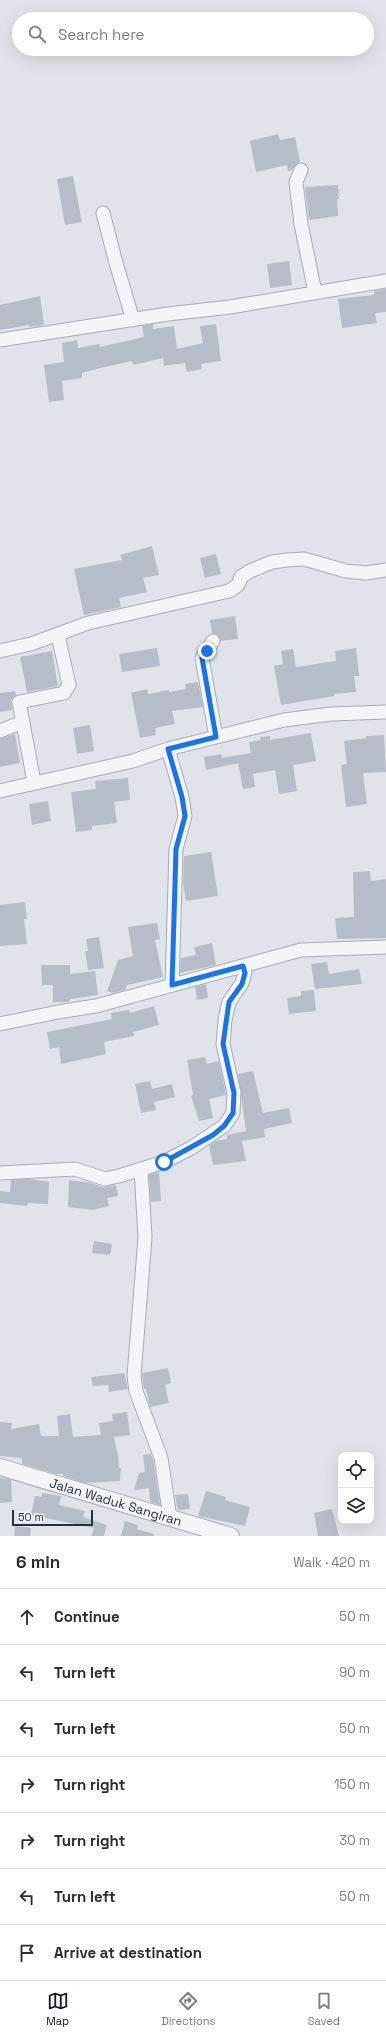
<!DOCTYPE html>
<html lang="en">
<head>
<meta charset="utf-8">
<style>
  :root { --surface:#fff; --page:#f7f7f7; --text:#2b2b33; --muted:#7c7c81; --line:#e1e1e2; --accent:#111827 }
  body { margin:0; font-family:"Space Grotesk",sans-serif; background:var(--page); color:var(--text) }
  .controls { position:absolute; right:12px; bottom:12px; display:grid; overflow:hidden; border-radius:8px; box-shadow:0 4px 16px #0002 }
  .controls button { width:36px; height:36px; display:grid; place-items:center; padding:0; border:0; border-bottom:1px solid var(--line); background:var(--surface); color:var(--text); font:20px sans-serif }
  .scale { position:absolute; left:12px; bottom:10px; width:81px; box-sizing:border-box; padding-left:4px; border:2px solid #273143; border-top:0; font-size:11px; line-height:14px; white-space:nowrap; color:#273143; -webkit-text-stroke:3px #eff3f7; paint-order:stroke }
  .stop { position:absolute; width:12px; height:12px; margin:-9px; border:3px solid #1a73e8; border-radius:50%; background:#fff }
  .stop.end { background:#1a73e8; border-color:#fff; box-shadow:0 1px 4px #0008 }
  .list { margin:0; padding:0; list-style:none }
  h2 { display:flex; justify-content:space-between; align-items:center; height:52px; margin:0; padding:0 16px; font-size:17px }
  h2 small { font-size:13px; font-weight:400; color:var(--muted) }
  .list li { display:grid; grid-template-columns:26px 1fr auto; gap:12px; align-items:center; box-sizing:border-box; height:56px; padding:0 16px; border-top:1px solid var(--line) }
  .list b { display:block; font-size:15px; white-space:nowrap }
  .list em { font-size:13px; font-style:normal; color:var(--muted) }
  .icon { flex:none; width:22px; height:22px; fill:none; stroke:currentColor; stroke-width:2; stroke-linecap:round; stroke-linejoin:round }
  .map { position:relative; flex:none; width:386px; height:1536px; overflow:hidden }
  .search { position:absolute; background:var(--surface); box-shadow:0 4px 16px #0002; left:12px; right:12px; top:12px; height:44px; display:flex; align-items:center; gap:10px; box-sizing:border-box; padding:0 14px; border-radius:22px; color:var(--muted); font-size:15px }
  .sheet { height:444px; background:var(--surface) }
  nav { display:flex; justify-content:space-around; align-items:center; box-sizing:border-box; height:56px; border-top:1px solid var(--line); background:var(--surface); font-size:11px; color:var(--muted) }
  nav a { display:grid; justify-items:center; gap:2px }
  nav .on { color:var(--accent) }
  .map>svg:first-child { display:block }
</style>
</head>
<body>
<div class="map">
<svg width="386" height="1536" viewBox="0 0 386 1536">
  <rect width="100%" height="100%" fill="#e0e4ea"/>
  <path fill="#b6bdc8" d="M 278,134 L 280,140 L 295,137 L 300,162 L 296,164 L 292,170 L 288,171 L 287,165 L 256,172 L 250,141 Z
    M 73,176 L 82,222 L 65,225 L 57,179 Z
    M 338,185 L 339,199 L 337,199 L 338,216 L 309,220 L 305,187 Z
    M 289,261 L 292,285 L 270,288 L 267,264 Z
    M 386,289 L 386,312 L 375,313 L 377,323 L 342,328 L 338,299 L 374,295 L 374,291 Z
    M 40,296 L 44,325 L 29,327 L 29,325 L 0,330 L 0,305 Z
    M 153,324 L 153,329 L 174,326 L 177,349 L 203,343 L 200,326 L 216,324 L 221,361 L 201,364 L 202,369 L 187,372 L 185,363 L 164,366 L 163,358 L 133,365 L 132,361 L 104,367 L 82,373 L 82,378 L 62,381 L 64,400 L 49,402 L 44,365 L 64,362 L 62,343 L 77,340 L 78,348 L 99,344 L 100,347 L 144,337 L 142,326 Z
    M 152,546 L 159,575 L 143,578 L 147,592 L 119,598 L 121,607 L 84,615 L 74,569 L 122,560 L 120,555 Z
    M 216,554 L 221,574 L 205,578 L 200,558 Z
    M 235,616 L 238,639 L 221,641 L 218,635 L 212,633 L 210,620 Z
    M 157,648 L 160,666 L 122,672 L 119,654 Z
    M 356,648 L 359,676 L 354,676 L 356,692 L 334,694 L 334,696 L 281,705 L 274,666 L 283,664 L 281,651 L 293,649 L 296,667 L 336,661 L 335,651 Z
    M 52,651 L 58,686 L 27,692 L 20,657 Z
    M 198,682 L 203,707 L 172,711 L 175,724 L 155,728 L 156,735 L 140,738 L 131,693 L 147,689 L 148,694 L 169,690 L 169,692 L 186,689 L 185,684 Z
    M 15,691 L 16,695 L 11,700 L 12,710 L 0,712 L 0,693 Z
    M 90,725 L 94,751 L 77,754 L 73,728 Z
    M 311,733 L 316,761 L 293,765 L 297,791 L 279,794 L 275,770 L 253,774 L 255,787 L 243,789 L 238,763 L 206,770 L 204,757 L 221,754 L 222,758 L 251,753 L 249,742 L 261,740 L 260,737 L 270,736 L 270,740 Z
    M 15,734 L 20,763 L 0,767 L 0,739 Z
    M 384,735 L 386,772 L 363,773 L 367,804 L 346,807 L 341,765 L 347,764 L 344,741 L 366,738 L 366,736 Z
    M 128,778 L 130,800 L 114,802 L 117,823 L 92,826 L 92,830 L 76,832 L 71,792 L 96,789 L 95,781 Z
    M 48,801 L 51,821 L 32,825 L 29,804 Z
    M 211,852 L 218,896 L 186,901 L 183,882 L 184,856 Z
    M 370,871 L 371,881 L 386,879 L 386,938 L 337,939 L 335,918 L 354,917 L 353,872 Z
    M 25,902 L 27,919 L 24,919 L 27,944 L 0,946 L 0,905 Z
    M 157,923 L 160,939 L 155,940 L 163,977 L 127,985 L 125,990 L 113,993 L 107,991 L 118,960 L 133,956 L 128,927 Z
    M 99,937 L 104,968 L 88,970 L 85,951 L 88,951 L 86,939 Z
    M 212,943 L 216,965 L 180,973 L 181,958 L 196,955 L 194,947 Z
    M 327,962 L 329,974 L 359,969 L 362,984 L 315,989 L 311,964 Z
    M 41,965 L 70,965 L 70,974 L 95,971 L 98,995 L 70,999 L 69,1002 L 53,1002 L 53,985 L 42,985 Z
    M 206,984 L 208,998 L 197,1000 L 195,987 Z
    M 314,990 L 316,1011 L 289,1014 L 287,998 L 301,996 L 301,991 Z
    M 154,1006 L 159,1025 L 133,1032 L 134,1036 L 104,1042 L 106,1054 L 61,1064 L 59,1047 L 50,1049 L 47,1032 L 112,1019 L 111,1013 L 129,1010 L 130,1013 Z
    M 205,1057 L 207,1064 L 219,1061 L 226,1095 L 209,1099 L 213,1118 L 199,1121 L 191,1096 L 193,1095 L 187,1060 Z
    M 253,1071 L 263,1113 L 289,1108 L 292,1123 L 264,1129 L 265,1137 L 242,1141 L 246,1161 L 213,1165 L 209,1145 L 216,1141 L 227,1139 L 227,1135 L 246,1131 L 238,1074 Z
    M 150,1081 L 152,1089 L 172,1084 L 175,1097 L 154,1102 L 156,1110 L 141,1113 L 135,1084 Z
    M 159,1172 L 161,1201 L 151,1202 L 149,1175 Z
    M 29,1179 L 49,1182 L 48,1204 L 28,1203 L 27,1206 L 0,1203 L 0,1191 L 10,1192 L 11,1180 Z
    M 69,1180 L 91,1183 L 103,1187 L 116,1185 L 118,1196 L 107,1198 L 109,1206 L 93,1210 L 68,1207 Z
    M 94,1241 L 112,1244 L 110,1255 L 92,1253 Z
    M 168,1368 L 171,1383 L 165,1385 L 169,1403 L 150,1407 L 146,1389 L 144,1389 L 142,1373 Z
    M 124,1373 L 128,1389 L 109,1392 L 108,1385 L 93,1386 L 91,1377 Z
    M 127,1412 L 130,1435 L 114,1437 L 117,1452 L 118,1452 L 119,1468 L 121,1468 L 120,1481 L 85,1483 L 63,1476 L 63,1474 L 56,1474 L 22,1464 L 22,1458 L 0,1456 L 0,1422 L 12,1423 L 11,1429 L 39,1424 L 41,1436 L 59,1436 L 57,1416 L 70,1414 L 73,1437 L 101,1435 L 99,1423 L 113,1421 L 112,1414 Z
    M 151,1454 L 153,1460 L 160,1505 L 150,1502 L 149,1488 L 134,1490 L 139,1473 L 145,1472 L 143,1455 Z
    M 0,1478 L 11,1480 L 12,1502 L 0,1503 Z
    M 206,1491 L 226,1497 L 225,1500 L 250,1507 L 245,1526 L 198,1516 Z
    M 42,1493 L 61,1496 L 59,1505 L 85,1511 L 83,1517 L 107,1525 L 104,1536 L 91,1536 L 94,1528 L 31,1515 L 35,1496 L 42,1497 Z
    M 188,1494 L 190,1509 L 178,1510 L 175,1495 Z
    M 332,1509 L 339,1536 L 318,1536 L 314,1513 Z
    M 125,1521 L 138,1525 L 137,1529 L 154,1534 L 154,1536 L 121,1536 Z
    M 15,1526 L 31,1528 L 30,1536 L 14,1536 Z"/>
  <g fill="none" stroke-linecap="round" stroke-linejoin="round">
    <defs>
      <path id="minor" d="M 301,170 L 296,182 L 301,224 L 315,292
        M 103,213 L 116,263 L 133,320
        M 0,340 L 168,314 L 230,307 L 386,281
        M 213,641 L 202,658 L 216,737
        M 0,651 L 31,644 L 88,623 L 229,591 L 238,585 L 241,577 L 250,571 L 272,562 L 287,560 L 304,559 L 346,571 L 366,573 L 386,570
        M 0,731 L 23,722
        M 168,749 L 182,797 L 185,816 L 176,849 L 172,985
        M 34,782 L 19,702 L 64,693 L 69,685 L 58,635
        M 0,791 L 133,761 L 168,749 L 284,720 L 331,714 L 386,712
        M 0,1024 L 58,1012 L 96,1006 L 301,950 L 386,947
        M 141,1169 L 145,1237 L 134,1376 L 136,1391 L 161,1458 L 170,1518
        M 0,1173 L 75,1169 L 105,1179 L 119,1176 L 164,1162 L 191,1148 L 224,1126 L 233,1113 L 234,1093 L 223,1044 L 225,1020 L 229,1002 L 242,983 L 245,973 L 243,966"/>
      <g id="tertiary">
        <path id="s1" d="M 0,1467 L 231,1536"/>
      </g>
    </defs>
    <use href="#minor" stroke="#a5abb5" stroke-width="15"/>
    <use href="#tertiary" stroke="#a5abb5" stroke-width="18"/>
    <use href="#minor" stroke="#f3f5f8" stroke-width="13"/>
    <use href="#tertiary" stroke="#f3f5f8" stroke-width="16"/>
  </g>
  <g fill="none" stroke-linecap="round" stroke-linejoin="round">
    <path stroke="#1a73e8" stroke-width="5" d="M 164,1162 L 213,1135 L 224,1126 L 233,1113 L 234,1093 L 223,1044 L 229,1002 L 242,984 L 245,973 L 243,966 L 172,985 L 176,849 L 185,816 L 182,797 L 168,749 L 216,737 L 202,658 L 207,651"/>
  </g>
  <g text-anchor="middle" stroke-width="3.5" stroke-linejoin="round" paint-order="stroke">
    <g font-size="13" fill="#273143" stroke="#eff3f7">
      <text dy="5" stroke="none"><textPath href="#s1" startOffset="121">Jalan Waduk Sangiran</textPath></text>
    </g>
  </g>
</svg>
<div class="controls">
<button><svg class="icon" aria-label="locate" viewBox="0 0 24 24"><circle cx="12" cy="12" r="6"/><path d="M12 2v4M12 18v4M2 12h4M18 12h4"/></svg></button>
<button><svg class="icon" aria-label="layers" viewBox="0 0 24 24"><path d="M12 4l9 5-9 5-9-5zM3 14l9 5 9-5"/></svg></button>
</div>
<div class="scale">50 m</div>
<div class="stop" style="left:164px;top:1162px"></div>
<div class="stop end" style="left:207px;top:651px"></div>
<div class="search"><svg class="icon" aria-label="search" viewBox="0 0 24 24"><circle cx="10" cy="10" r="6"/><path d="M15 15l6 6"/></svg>Search here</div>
</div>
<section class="sheet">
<h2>6 min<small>Walk · 420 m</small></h2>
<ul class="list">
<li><svg class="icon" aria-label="ahead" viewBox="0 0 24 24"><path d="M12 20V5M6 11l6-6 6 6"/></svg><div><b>Continue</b></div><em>50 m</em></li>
<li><svg class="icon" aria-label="left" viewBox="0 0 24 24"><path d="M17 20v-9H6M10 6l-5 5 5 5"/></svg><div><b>Turn left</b></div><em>90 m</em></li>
<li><svg class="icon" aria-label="left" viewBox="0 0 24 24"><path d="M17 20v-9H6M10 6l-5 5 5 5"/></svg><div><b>Turn left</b></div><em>50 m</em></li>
<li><svg class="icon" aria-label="right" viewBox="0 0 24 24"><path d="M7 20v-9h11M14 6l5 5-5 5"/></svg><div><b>Turn right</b></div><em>150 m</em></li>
<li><svg class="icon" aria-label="right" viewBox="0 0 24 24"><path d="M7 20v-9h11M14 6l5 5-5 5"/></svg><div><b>Turn right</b></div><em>30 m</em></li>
<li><svg class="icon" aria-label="left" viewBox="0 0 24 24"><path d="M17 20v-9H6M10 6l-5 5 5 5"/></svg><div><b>Turn left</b></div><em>50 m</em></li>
<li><svg class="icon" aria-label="arrive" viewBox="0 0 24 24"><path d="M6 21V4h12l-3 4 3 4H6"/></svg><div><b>Arrive at destination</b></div></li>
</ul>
</section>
<nav>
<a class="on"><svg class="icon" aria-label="map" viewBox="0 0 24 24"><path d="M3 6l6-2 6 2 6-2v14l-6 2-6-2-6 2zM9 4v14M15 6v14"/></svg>Map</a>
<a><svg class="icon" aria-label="directions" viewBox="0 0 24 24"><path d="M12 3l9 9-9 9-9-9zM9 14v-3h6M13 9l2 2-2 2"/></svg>Directions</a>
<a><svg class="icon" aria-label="saved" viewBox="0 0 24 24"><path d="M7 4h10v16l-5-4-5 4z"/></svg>Saved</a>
</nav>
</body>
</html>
